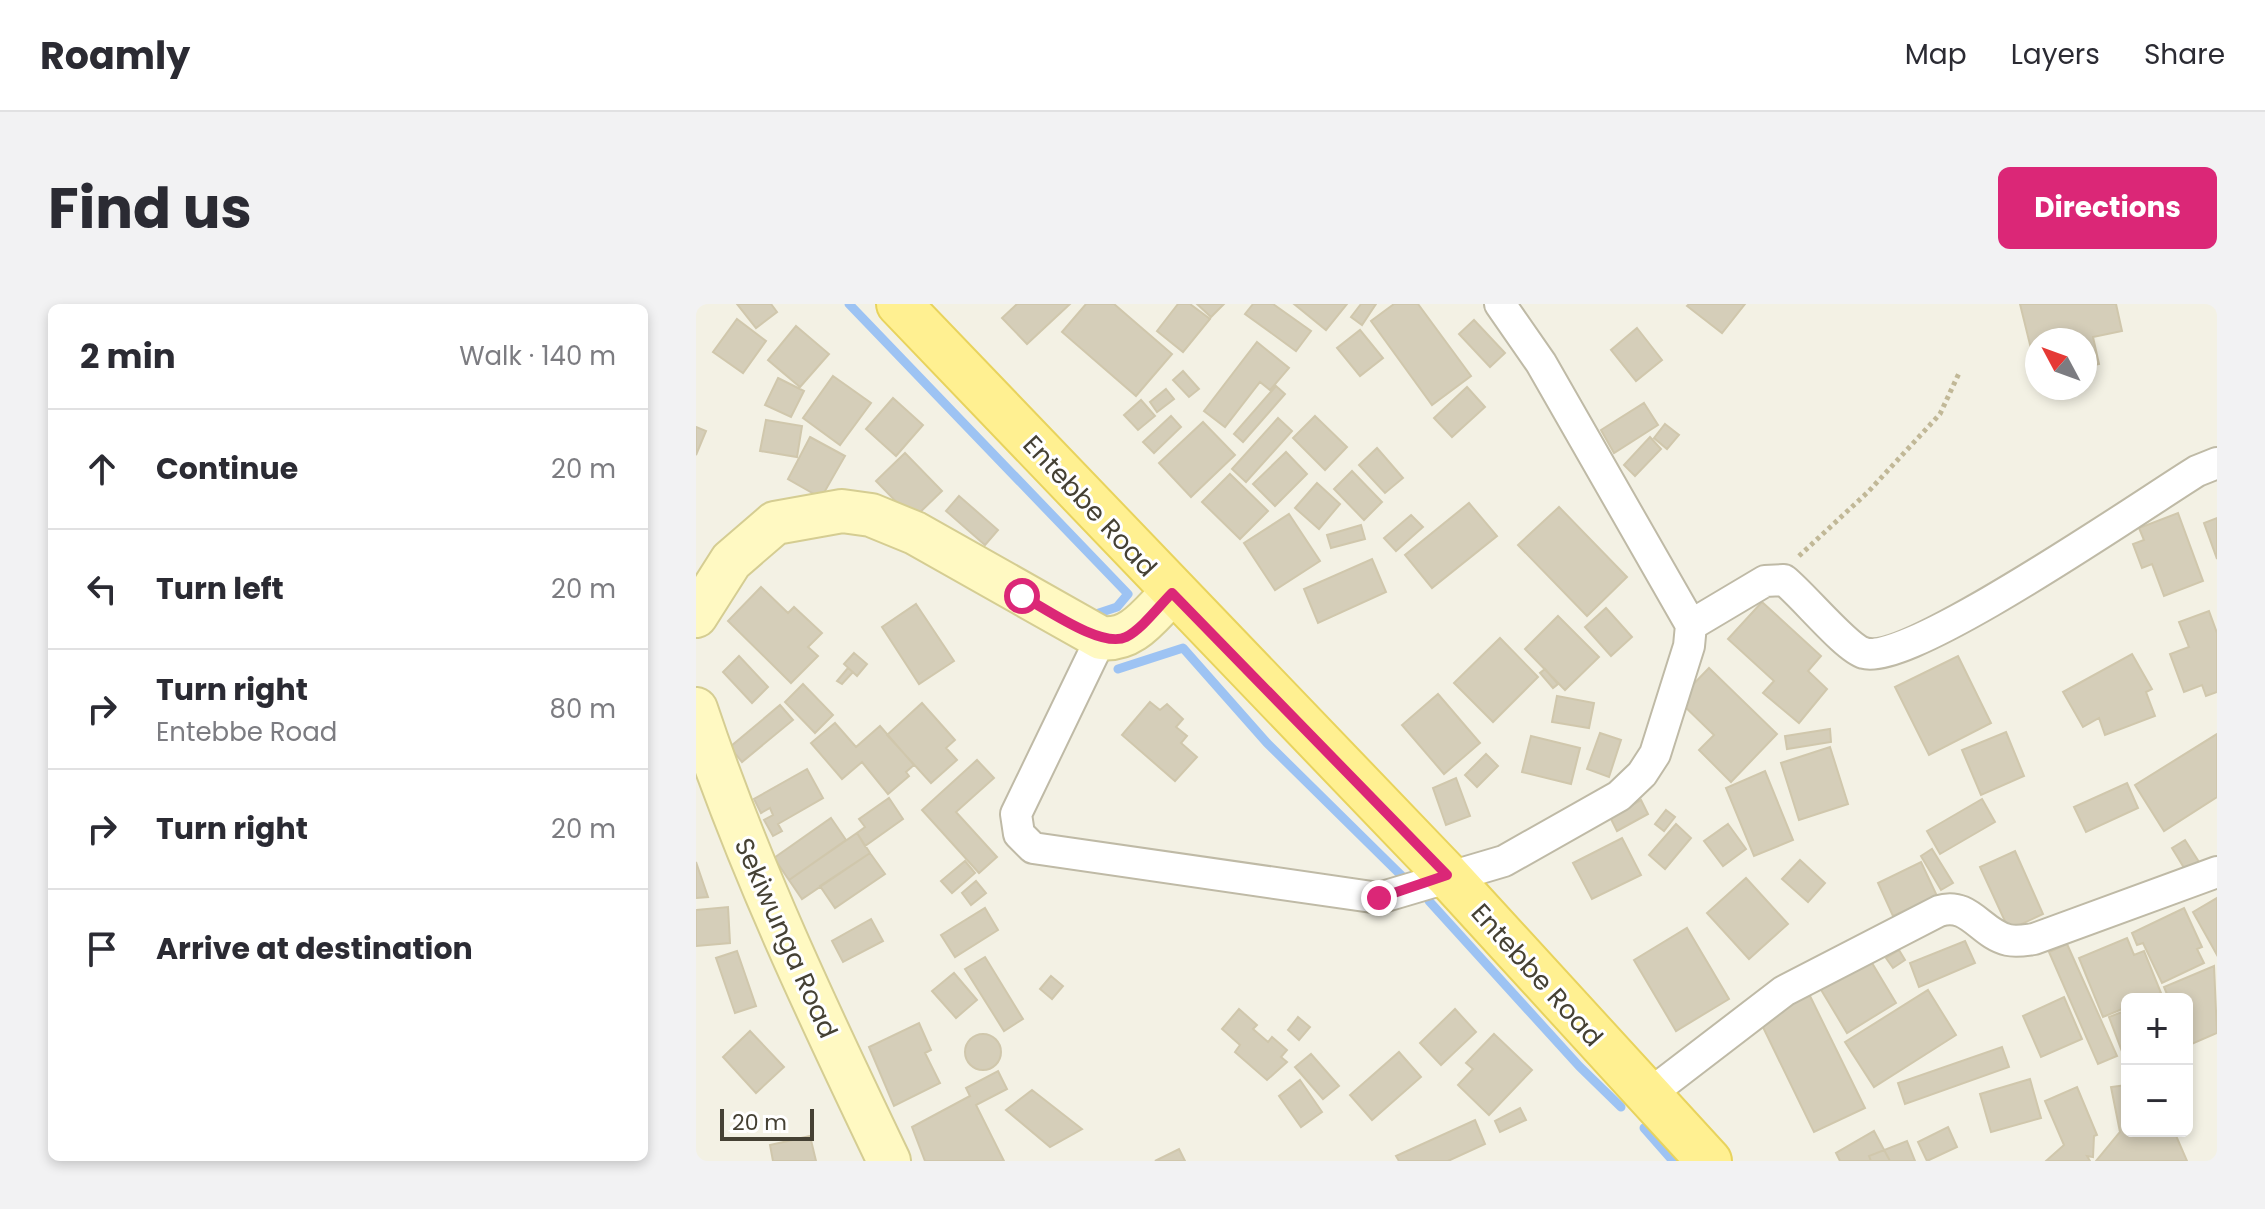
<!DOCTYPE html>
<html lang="en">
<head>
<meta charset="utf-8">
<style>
  :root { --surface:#fff; --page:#f2f2f3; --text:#2b2b33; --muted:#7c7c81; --line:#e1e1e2; --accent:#db2777 }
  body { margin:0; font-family:Poppins,sans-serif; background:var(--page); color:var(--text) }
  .controls { position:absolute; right:24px; bottom:24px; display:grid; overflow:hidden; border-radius:12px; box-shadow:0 4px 12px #0003 }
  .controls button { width:72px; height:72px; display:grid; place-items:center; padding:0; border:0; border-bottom:2px solid var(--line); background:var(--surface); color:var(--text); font:40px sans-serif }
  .compass { position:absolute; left:1329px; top:24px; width:72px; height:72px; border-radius:50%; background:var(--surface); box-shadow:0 4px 12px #0003; rotate:311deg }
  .scale { position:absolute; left:24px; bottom:20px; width:94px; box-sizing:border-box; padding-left:8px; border:4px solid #454134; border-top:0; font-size:22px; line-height:28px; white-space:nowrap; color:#454134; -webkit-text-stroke:6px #fff; paint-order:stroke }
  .stop { position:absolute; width:24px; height:24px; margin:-18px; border:6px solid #db2777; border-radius:50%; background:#fff }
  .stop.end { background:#db2777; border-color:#fff; box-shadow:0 2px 8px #0008 }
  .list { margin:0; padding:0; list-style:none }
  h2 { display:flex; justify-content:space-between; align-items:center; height:104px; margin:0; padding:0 32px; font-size:34px }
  h2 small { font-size:26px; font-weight:400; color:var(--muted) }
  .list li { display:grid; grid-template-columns:52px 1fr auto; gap:24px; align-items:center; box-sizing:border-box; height:120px; padding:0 32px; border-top:2px solid var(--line) }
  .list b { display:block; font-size:30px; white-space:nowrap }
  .list p { margin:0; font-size:26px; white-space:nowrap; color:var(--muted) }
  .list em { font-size:26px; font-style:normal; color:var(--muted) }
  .icon { flex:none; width:44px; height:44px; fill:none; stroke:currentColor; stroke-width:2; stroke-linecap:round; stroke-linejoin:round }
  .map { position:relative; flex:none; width:1521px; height:857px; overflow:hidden; border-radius:12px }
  header { display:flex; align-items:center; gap:48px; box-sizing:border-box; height:112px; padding:0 40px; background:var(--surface); border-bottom:2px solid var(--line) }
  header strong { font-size:38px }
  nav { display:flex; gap:44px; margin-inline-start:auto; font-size:28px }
  .intro { display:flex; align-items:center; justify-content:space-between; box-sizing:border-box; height:192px; padding:0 48px }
  h1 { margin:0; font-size:56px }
  .button { padding:20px 36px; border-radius:12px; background:var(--accent); color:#fff; font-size:28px; font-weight:700 }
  main { display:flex; gap:48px; padding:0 48px }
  aside { flex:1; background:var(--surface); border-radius:12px; box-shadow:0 4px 12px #0003 }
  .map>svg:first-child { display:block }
</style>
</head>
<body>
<header>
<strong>Roamly</strong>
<nav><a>Map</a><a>Layers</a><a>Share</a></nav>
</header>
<div class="intro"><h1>Find us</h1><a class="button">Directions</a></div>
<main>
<aside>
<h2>2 min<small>Walk · 140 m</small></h2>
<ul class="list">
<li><svg class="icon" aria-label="ahead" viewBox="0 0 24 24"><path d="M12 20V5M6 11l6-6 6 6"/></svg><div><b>Continue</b></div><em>20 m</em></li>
<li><svg class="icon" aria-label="left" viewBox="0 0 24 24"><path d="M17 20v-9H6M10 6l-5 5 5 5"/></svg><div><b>Turn left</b></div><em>20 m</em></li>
<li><svg class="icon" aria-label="right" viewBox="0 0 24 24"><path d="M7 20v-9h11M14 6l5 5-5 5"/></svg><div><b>Turn right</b><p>Entebbe Road</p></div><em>80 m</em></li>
<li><svg class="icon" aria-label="right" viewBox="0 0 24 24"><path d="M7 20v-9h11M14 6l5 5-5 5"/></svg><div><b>Turn right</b></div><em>20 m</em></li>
<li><svg class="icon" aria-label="arrive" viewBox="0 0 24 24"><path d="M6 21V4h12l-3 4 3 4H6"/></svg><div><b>Arrive at destination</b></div></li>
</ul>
</aside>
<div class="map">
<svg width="1521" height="857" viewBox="0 0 1521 857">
  <rect width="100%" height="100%" fill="#f3f1e4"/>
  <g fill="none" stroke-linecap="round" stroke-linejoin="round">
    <path stroke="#9dc3f3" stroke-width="9" d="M 153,0 L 432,290 L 421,303 L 394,312
      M 422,365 L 487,344 L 571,439 L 714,580
      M 733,597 L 883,762 L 925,803
      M 948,824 L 977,857"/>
  </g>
  <path fill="#d5ceb9" stroke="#d0c7ac" stroke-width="2" d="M 41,0 L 75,0 L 81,8 L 60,24 Z
    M 321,0 L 374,0 L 331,40 L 306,14 Z
    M 390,0 L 418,0 L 476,50 L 440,92 L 366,28 Z
    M 482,0 L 494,0 L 514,15 L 487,48 L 461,27 Z
    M 501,0 L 528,0 L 515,13 Z
    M 557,0 L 577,0 L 615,27 L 600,47 L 549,10 Z
    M 598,0 L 651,0 L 630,26 Z
    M 665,0 L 680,0 L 666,21 L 655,13 Z
    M 698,0 L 722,0 L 775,72 L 736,101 L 675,17 Z
    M 993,0 L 1049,0 L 1026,29 L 991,2 Z
    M 1324,0 L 1420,0 L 1426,27 L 1397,33 L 1403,60 L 1389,63 L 1389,36 L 1341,36 L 1341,69 Z
    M 41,15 L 70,37 L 47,69 L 17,48 Z
    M 778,16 L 809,49 L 794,63 L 763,30 Z
    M 100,22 L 133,50 L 104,83 L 72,56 Z
    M 941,24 L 966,56 L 940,77 L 915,46 Z
    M 664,26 L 687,54 L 664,72 L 641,44 Z
    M 561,38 L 593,64 L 574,86 L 564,78 L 529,123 L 508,107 Z
    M 487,67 L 503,85 L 493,93 L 477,76 Z
    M 137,72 L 175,99 L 144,141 L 107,114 Z
    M 82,74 L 108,87 L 95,113 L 69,101 Z
    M 580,82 L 589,90 L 547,138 L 538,130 Z
    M 771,83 L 789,103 L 756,133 L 738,114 Z
    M 470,85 L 478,95 L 461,108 L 454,98 Z
    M 197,94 L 227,121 L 200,152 L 170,125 Z
    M 445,96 L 459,112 L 442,126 L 428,111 Z
    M 948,99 L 962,121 L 918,149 L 905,126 Z
    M 475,112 L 485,123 L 458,149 L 447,138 Z
    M 619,112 L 651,143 L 629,166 L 597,134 Z
    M 582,114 L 596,127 L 550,178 L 536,165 Z
    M 70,116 L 106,122 L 101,153 L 64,147 Z
    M 507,118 L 539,151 L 495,193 L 463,159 Z
    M 969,120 L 983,131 L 971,145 L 958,134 Z
    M 0,123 L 10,127 L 0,151 Z
    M 114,133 L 149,152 L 125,194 L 92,175 Z
    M 954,133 L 965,145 L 939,172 L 928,161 Z
    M 681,144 L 707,174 L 689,189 L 663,161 Z
    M 590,148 L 611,170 L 579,202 L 557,180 Z
    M 209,149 L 246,187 L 217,215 L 180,177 Z
    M 656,167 L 686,198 L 668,216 L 638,185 Z
    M 534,170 L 572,207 L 544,235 L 506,198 Z
    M 621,179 L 644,200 L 623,225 L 599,204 Z
    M 263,192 L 302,226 L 289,241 L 250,207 Z
    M 773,199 L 801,232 L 736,284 L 709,251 Z
    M 863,203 L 931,273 L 891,312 L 822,241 Z
    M 1482,209 L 1507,277 L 1468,292 L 1456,260 L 1446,264 L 1437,240 L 1448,236 L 1443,224 Z
    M 593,210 L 624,257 L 579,286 L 548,239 Z
    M 715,211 L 727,223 L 700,247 L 688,234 Z
    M 1521,214 L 1521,255 L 1508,219 Z
    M 665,221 L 669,235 L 635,244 L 631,231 Z
    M 676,255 L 690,288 L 622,319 L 608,285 Z
    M 65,283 L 92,309 L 98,303 L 126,329 L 112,343 L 122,352 L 95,379 L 32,317 Z
    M 1066,298 L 1125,352 L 1112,367 L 1131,385 L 1103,419 L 1067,389 L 1078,377 L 1032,335 Z
    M 220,300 L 258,357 L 223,380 L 186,323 Z
    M 910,304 L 936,333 L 915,352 L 889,323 Z
    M 1513,307 L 1521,329 L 1521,388 L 1510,392 L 1506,381 L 1488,388 L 1474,350 L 1493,343 L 1483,318 Z
    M 862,312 L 903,353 L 869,386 L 829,345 Z
    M 804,334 L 842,373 L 797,418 L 758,379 Z
    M 158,349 L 171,360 L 161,372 L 148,360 Z
    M 1436,350 L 1456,385 L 1450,388 L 1459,412 L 1409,431 L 1403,414 L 1387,423 L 1367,388 Z
    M 43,352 L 72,383 L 56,399 L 27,368 Z
    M 1262,352 L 1295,419 L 1233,451 L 1199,383 Z
    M 152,364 L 157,368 L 146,380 L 141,377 Z
    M 1013,364 L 1081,430 L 1035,478 L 1003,446 L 1018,431 L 982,396 Z
    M 849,365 L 862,380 L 857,384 L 844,369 Z
    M 107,380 L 137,411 L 119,429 L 89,398 Z
    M 742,390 L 784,439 L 748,470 L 706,421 Z
    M 861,392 L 898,399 L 893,424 L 856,418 Z
    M 454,398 L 464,406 L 471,400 L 487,415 L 480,423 L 491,432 L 485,439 L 501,453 L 479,477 L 426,431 Z
    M 226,399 L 259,436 L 250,444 L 261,456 L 235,479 L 191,431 Z
    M 84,401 L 97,416 L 46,458 L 34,443 Z
    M 139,419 L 160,443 L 184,422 L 218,461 L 210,468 L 213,472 L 192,490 L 166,458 L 146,475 L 115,439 Z
    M 1134,425 L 1135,438 L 1091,445 L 1089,432 Z
    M 1310,428 L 1328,472 L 1285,491 L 1266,446 Z
    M 904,429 L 925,436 L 913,473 L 891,465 Z
    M 1521,430 L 1521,493 L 1468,527 L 1439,481 Z
    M 835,432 L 884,444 L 875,480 L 826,468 Z
    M 1134,443 L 1152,500 L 1103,516 L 1085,459 Z
    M 790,450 L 802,462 L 781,483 L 769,471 Z
    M 281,456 L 298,474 L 260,508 L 301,553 L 283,569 L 226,506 Z
    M 111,465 L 127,494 L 82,520 L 86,527 L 77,532 L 68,516 L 77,511 L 74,504 L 65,509 L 58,495 Z
    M 1069,467 L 1097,536 L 1058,552 L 1030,484 Z
    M 760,474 L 774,512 L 750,521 L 737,484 Z
    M 1431,479 L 1442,504 L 1390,528 L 1378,503 Z
    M 193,494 L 207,515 L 169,542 L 161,529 L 169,523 L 163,515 Z
    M 1286,495 L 1299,518 L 1244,550 L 1231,527 Z
    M 945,496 L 952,510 L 921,527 L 914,513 Z
    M 970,506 L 979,513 L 968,527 L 959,520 Z
    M 135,514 L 150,536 L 93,576 L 78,554 Z
    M 980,520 L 995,534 L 969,565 L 953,551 Z
    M 1032,520 L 1050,545 L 1027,562 L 1008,537 Z
    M 161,529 L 174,549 L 106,595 L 93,576 Z
    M 926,534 L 945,571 L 896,595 L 877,559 Z
    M 1489,536 L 1503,558 L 1490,567 L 1476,544 Z
    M 1236,545 L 1257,579 L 1245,586 L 1225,552 Z
    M 1319,547 L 1347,610 L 1313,626 L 1284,563 Z
    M 174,549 L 189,570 L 139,604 L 124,582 Z
    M 1104,556 L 1129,579 L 1112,598 L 1086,575 Z
    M 269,557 L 279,569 L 256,589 L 245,577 Z
    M 0,558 L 12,593 L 0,594 Z
    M 1225,558 L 1241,592 L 1197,612 L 1182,579 Z
    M 1050,574 L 1092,620 L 1053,655 L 1011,609 Z
    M 280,577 L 290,589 L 275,601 L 266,589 Z
    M 1521,594 L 1521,651 L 1497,608 Z
    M 32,603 L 34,639 L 0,642 L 0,606 Z
    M 289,604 L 302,626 L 259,653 L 245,631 Z
    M 1488,604 L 1506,643 L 1501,645 L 1508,659 L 1466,679 L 1447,639 L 1441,641 L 1436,629 Z
    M 175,615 L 187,637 L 147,658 L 136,637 Z
    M 991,624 L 1033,695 L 980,727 L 938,656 Z
    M 1431,634 L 1438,651 L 1448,647 L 1465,689 L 1451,695 L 1431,695 L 1431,703 L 1407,713 L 1383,654 Z
    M 1269,637 L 1279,659 L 1223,683 L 1214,659 Z
    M 1371,640 L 1421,752 L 1402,760 L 1353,648 Z
    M 1203,646 L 1209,656 L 1197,664 L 1190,654 Z
    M 41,647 L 60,702 L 39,709 L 20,654 Z
    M 289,653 L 327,715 L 308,727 L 269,665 Z
    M 1173,654 L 1200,699 L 1151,729 L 1124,684 Z
    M 1518,662 L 1521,729 L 1491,742 L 1491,695 L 1473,695 L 1468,683 Z
    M 258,669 L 281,696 L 260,714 L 236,687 Z
    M 355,672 L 367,682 L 356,695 L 344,685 Z
    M 1232,686 L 1260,731 L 1178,783 L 1149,738 Z
    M 1113,690 L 1169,804 L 1118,828 L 1063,715 Z
    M 1368,693 L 1386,735 L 1345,753 L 1327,712 Z
    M 543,705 L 561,721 L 557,725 L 572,738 L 576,733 L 591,746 L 585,753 L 591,758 L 571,776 L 539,748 L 544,741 L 526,725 Z
    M 759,705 L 780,728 L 745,761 L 724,739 Z
    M 1431,706 L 1431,749 L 1427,750 L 1413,713 Z
    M 602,713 L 614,723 L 603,736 L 592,726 Z
    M 223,719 L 235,746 L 229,749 L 244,779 L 198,802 L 173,743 Z
    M 54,727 L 88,763 L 60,789 L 27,753 Z
    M 798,730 L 836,766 L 793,811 L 762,781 L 777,765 L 770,759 Z
    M269 748a18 18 0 1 1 36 0a18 18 0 1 1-36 0Z
    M 1306,743 L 1313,763 L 1209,800 L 1202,779 Z
    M 703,748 L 725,773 L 676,816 L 654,791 Z
    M 615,750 L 643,782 L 627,795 L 599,763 Z
    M 302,767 L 311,785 L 280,801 L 308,857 L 229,857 L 216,823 L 274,792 L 270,784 Z
    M 1334,775 L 1345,814 L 1295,828 L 1284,790 Z
    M 604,776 L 626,808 L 605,823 L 583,792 Z
    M 1431,781 L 1431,827 L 1478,827 L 1491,857 L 1400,857 L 1424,828 L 1415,783 Z
    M 1381,783 L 1401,831 L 1398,832 L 1397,853 L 1391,852 L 1394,857 L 1350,857 L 1368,841 L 1349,797 Z
    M 336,786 L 386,825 L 354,843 L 310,806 Z
    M 824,804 L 830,816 L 804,828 L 799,817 Z
    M 779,816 L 789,840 L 752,857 L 703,857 L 700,852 Z
    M 1252,823 L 1261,843 L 1231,857 L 1222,838 Z
    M 1178,827 L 1194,857 L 1144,857 L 1140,849 Z
    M 114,832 L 120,857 L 77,857 L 74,841 Z
    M 1211,837 L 1219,857 L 1175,857 L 1173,852 Z
    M 483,845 L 489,857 L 459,857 Z"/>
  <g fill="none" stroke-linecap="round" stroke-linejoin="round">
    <defs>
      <path id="minor" d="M 804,0 L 845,59 L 995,321
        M 405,334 L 320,510 L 323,530 L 337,544 L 683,594 L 808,557 L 923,492 L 946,470 L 959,450 L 993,342 L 995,321 L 1069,277 L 1088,276 C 1107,291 1150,344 1168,349 C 1213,363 1449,199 1501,167 L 1521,159
        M 951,792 L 1088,687 L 1243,607 C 1273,597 1285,630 1312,636 C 1321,638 1330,636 1338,635 L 1521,568"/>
      <path id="secondary" d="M 0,312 L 35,257 L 79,219 L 146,207 L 175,211 L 219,229 L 405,334 C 437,338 454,310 476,289
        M 0,405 C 52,561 122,709 193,857"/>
      <path id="primary" d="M 203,0 L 751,571 L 1013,857"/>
    </defs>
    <use href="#minor" stroke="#bfbaa6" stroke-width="34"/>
    <use href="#secondary" stroke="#d5cd92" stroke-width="46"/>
    <use href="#primary" stroke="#e8d35d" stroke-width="48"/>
    <path stroke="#c1b897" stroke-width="5" stroke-dasharray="4 4" stroke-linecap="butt" d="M 1103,252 L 1172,188 L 1244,110 L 1264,67"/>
    <use href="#minor" stroke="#fff" stroke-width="30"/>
    <use href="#secondary" stroke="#fff9c2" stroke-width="42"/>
    <use href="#primary" stroke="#fff091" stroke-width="44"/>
  </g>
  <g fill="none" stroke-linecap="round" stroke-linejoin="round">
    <path stroke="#db2777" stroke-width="10" d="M 326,292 C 349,304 406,345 430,333 C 446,325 463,302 476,289 L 751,571 L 683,594"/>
  </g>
  <g text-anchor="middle" stroke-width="6" stroke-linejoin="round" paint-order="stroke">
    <g font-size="26" fill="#454134" stroke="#fff">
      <text transform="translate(394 202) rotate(47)" y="9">Entebbe Road</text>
      <text transform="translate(90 634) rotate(66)" y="9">Sekiwunga Road</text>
      <text transform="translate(841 671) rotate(48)" y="9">Entebbe Road</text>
    </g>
  </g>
</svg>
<div class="controls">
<button>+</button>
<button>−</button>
</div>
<svg class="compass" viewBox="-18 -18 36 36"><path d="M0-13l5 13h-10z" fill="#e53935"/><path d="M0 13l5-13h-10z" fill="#7c7c81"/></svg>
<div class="scale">20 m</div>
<div class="stop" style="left:326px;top:292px"></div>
<div class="stop end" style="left:683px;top:594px"></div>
</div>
</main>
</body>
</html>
